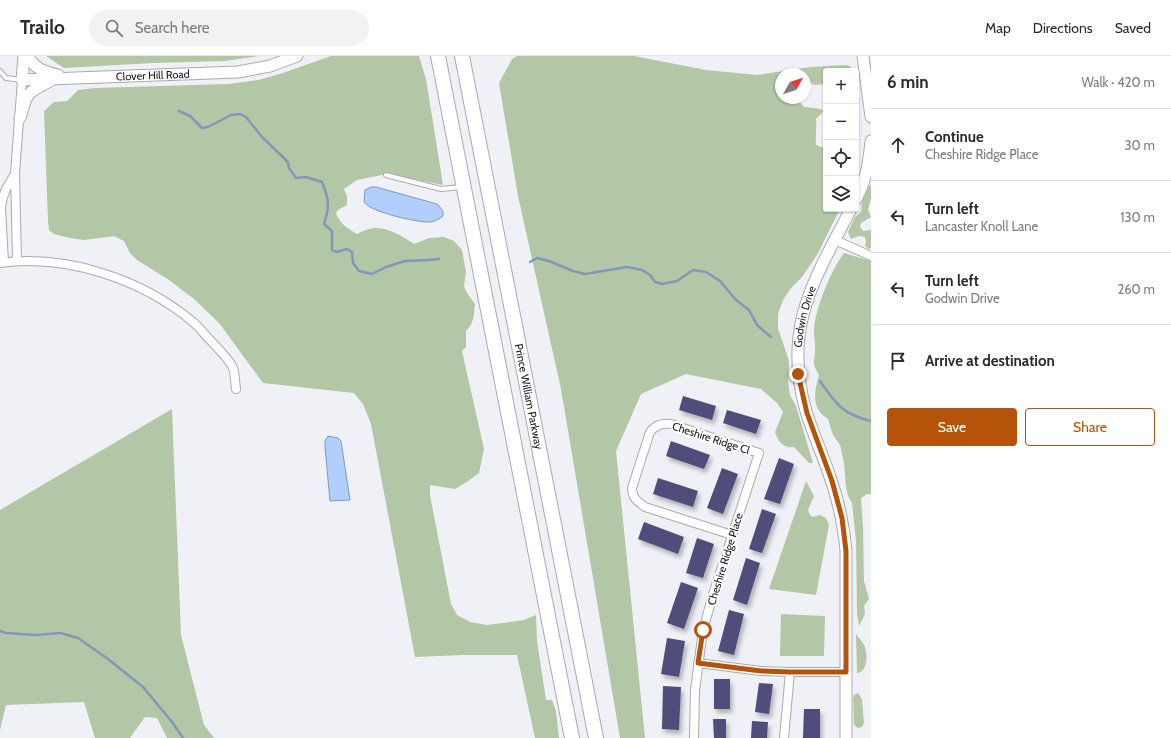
<!DOCTYPE html>
<html lang="en">
<head>
<meta charset="utf-8">
<style>
  :root { --surface:#fff; --page:#f2f2f3; --text:#2b2b33; --muted:#7c7c81; --line:#e1e1e2; --accent:#b45309 }
  body { margin:0; font-family:Cabin,sans-serif; background:var(--page); color:var(--text) }
  .controls { position:absolute; right:12px; top:12px; display:grid; overflow:hidden; border-radius:4px; box-shadow:0 1px 3px #0004 }
  .controls button { width:36px; height:36px; display:grid; place-items:center; padding:0; border:0; border-bottom:1px solid var(--line); background:var(--surface); color:var(--text); font:20px sans-serif }
  .compass { position:absolute; left:775px; top:12px; width:36px; height:36px; border-radius:50%; background:var(--surface); box-shadow:0 1px 3px #0004; rotate:51deg }
  .stop { position:absolute; width:12px; height:12px; margin:-9px; border:3px solid #b45309; border-radius:50%; background:#fff }
  .stop.end { background:#b45309; border-color:#fff; box-shadow:0 1px 4px #0008 }
  .list { margin:0; padding:0; list-style:none }
  h2 { display:flex; justify-content:space-between; align-items:center; height:52px; margin:0; padding:0 16px; font-size:17px }
  h2 small { font-size:13px; font-weight:400; color:var(--muted) }
  .list li { display:grid; grid-template-columns:26px 1fr auto; gap:12px; align-items:center; box-sizing:border-box; height:72px; padding:0 16px; border-top:1px solid var(--line) }
  .list b { display:block; font-size:15px; white-space:nowrap }
  .list p { margin:0; font-size:13px; white-space:nowrap; color:var(--muted) }
  .list em { font-size:13px; font-style:normal; color:var(--muted) }
  .actions { display:flex; gap:8px; padding:12px 16px }
  .actions a { flex:1; padding:9px 0; border:1px solid var(--accent); border-radius:4px; text-align:center; font-size:14px; color:var(--accent) }
  .actions .main { background:var(--accent); color:#fff }
  .icon { flex:none; width:22px; height:22px; fill:none; stroke:currentColor; stroke-width:2; stroke-linecap:round; stroke-linejoin:round }
  .map { position:relative; flex:none; width:871px; height:682px; overflow:hidden }
  header { display:flex; align-items:center; gap:24px; box-sizing:border-box; height:56px; padding:0 20px; background:var(--surface); border-bottom:1px solid var(--line) }
  header strong { font-size:19px }
  nav { display:flex; gap:22px; margin-inline-start:auto; font-size:14px }
  .search { width:280px; height:36px; background:var(--page); display:flex; align-items:center; gap:10px; box-sizing:border-box; padding:0 14px; border-radius:22px; color:var(--muted); font-size:15px }
  main { display:flex }
  aside { flex:1; background:var(--surface) }
  .map>svg:first-child { display:block }
</style>
</head>
<body>
<header>
<strong>Trailo</strong>
<div class="search"><svg class="icon" aria-label="search" viewBox="0 0 24 24"><circle cx="10" cy="10" r="6"/><path d="M15 15l6 6"/></svg>Search here</div>
<nav><a>Map</a><a>Directions</a><a>Saved</a></nav>
</header>
<main>
<div class="map">
<svg width="871" height="682" viewBox="0 0 871 682">
  <defs>
    <filter id="shadow"><feDropShadow dx="2.5" dy="4" stdDeviation="2" flood-color="#0004"/></filter>
  </defs>
  <rect width="100%" height="100%" fill="#f0f1f7"/>
  <path fill="#b3c6a6" d="M 46,0 L 259,0 L 225,5 L 153,7 L 64,12 Z
    M 331,0 L 419,0 L 426,23 L 443,129 L 387,118 L 357,124 L 344,133 L 347,140 L 347,149 L 338,154 L 336,157 C 339,167 348,173 357,178 C 363,175 370,172 376,172 C 390,172 403,181 414,188 L 429,182 L 444,181 L 454,185 L 462,194 L 466,216 L 464,230 L 467,237 L 475,248 C 474,259 474,267 466,275 L 466,291 L 462,295 L 484,393 L 479,417 L 468,425 L 455,433 L 430,429 L 430,439 L 451,548 L 457,559 L 470,566 L 487,569 L 524,564 L 536,559 L 537,585 L 546,644 L 552,644 L 556,655 L 559,682 L 535,682 L 517,599 L 464,599 L 415,601 L 371,368 L 363,348 L 354,337 L 263,327 L 219,267 L 194,243 L 169,224 L 137,204 L 130,197 L 124,185 L 114,180 L 84,184 L 70,182 L 54,178 L 49,174 L 48,165 L 44,55 L 54,46 L 67,45 L 78,34 L 95,32 L 228,28 L 258,24 L 280,18 Z
    M 517,0 L 634,0 L 706,14 L 757,19 L 810,11 L 845,9 L 850,10 L 854,15 L 826,15 L 826,28 L 815,29 L 805,25 L 805,18 L 781,18 L 781,42 L 797,42 L 804,51 C 811,52 817,51 824,55 L 816,63 C 817,71 815,80 816,89 L 821,91 L 826,90 L 826,153 L 840,153 L 817,199 L 802,221 L 791,232 L 783,244 L 778,258 L 778,272 L 789,305 L 788,326 L 790,339 L 796,350 L 813,407 L 809,407 L 794,391 C 783,393 778,385 775,376 L 783,356 L 777,347 L 761,333 L 686,318 L 641,338 L 616,395 L 645,682 L 620,682 L 561,333 L 518,140 L 499,27 L 512,3 Z
    M 871,128 L 871,142 L 868,154 L 871,161 L 861,167 L 860,171 L 863,175 L 871,174 L 871,192 L 869,193 L 865,190 L 866,186 L 865,181 L 859,180 L 851,183 L 848,176 L 855,161 L 861,156 L 862,144 L 866,134 Z
    M 844,197 L 871,205 L 871,438 L 867,438 L 861,442 L 863,470 L 864,525 L 869,543 L 864,550 L 865,558 L 859,570 L 857,558 L 856,485 L 852,447 L 848,440 L 846,431 L 844,407 L 840,389 L 833,379 L 828,363 C 811,353 814,336 819,319 C 811,306 815,307 815,293 C 815,287 814,280 814,274 C 815,253 831,214 844,197 Z
    M 172,353 L 181,579 L 204,669 L 214,682 L 167,682 L 157,662 L 145,661 L 130,682 L 95,682 L 84,646 L 6,649 L 0,674 L 0,454 Z
    M 806,425 L 814,440 L 808,454 L 810,459 L 813,461 L 820,459 L 826,462 L 829,469 L 816,539 L 769,533 Z
    M 781,558 L 825,560 L 824,600 L 780,600 Z
    M 856,578 C 858,581 862,585 864,589 C 868,597 868,616 857,617 Z
    M 858,637 L 862,643 L 864,667 L 862,671 L 858,672 L 854,669 L 853,643 L 854,639 Z"/>
  <path fill="#b0cffe" stroke="#8298b9" d="M 371,131 L 376,131 L 437,148 L 439,150 L 443,155 L 443,160 C 439,163 436,165 431,166 C 419,167 370,156 364,146 L 365,134 Z
    M 328,380 L 338,382 L 341,385 L 350,444 L 330,445 L 325,391 L 325,385 Z"/>
  <g fill="none" stroke-linecap="round" stroke-linejoin="round">
    <path stroke="#8298b9" stroke-width="2.5" d="M 179,55 L 190,60 L 202,72 L 208,71 L 231,59 L 240,58 L 246,61 L 262,81 L 288,106 L 289,112 L 296,122 L 306,121 L 322,126 C 329,143 330,150 324,168 L 332,175 L 332,194 L 337,196 L 347,193 L 352,196 L 353,207 L 359,215 L 372,218 L 386,211 L 405,205 L 429,204 L 439,203
      M 530,206 L 537,202 L 549,205 L 573,215 L 585,218 L 627,211 L 642,214 L 650,219 L 655,226 L 662,228 L 677,225 L 693,214 L 706,216 L 720,225 L 736,244 L 749,254 L 757,269 L 771,281
      M 820,325 C 836,348 842,358 871,365
      M 0,575 L 6,577 L 36,579 L 60,577 L 78,582 L 108,603 L 143,631 L 172,666 L 183,682"/>
  </g>
  <path fill="#504d7a" filter="url(#shadow)" d="M 683,340 L 716,350 L 712,364 L 679,354 Z
    M 727,354 L 761,364 L 756,378 L 723,367 Z
    M 671,385 L 710,399 L 704,413 L 666,400 Z
    M 779,402 L 794,408 L 780,448 L 764,443 Z
    M 722,412 L 738,418 L 723,458 L 707,452 Z
    M 658,422 L 698,435 L 693,451 L 653,438 Z
    M 762,453 L 776,458 L 762,497 L 749,493 Z
    M 644,466 L 684,481 L 678,498 L 638,483 Z
    M 697,482 L 714,488 L 703,522 L 686,517 Z
    M 746,502 L 760,507 L 747,549 L 733,544 Z
    M 681,526 L 698,532 L 684,573 L 667,567 Z
    M 729,554 L 744,558 L 734,599 L 718,595 Z
    M 667,582 L 685,585 L 679,621 L 661,618 Z
    M 714,623 L 730,623 L 730,653 L 714,653 Z
    M 759,627 L 773,628 L 769,658 L 755,656 Z
    M 663,630 L 681,631 L 679,674 L 662,673 Z
    M 804,653 L 820,653 L 820,682 L 803,682 Z
    M 713,663 L 726,663 L 726,682 L 714,682 Z
    M 752,665 L 768,666 L 767,682 L 751,682 Z"/>
  <g fill="none" stroke-linecap="round" stroke-linejoin="round">
    <defs>
      <path id="lane" d="M 0,15 L 6,22 L 22,24
        M 386,119 L 441,133 L 461,131"/>
      <path id="street" d="M 835,184 L 871,200
        M 17,204 L 15,117 L 22,24
        M 4,206 L 1,152 C 2,138 8,129 15,118
        M 0,207 C 66,198 142,223 193,266 C 199,271 204,278 210,284 C 215,289 231,306 233,312 C 235,318 235,326 236,333
        M 698,607 L 761,615 L 790,616 L 846,616
        M 694,682 L 695,634 L 703,574 L 714,535 L 759,397 L 671,368 C 661,367 656,369 650,376 L 632,432 C 632,442 637,445 645,451 L 732,479
        M 784,682 L 790,616"/>
      <g id="secondary">
        <path id="s1" d="M 24,0 L 22,24 L 238,16 L 270,10 L 297,0"/>
        <path d="M 28,0 C 34,13 45,16 58,19"/>
        <path d="M 863,0 L 871,61"/>
        <path d="M 20,62 C 27,37 26,37 50,25"/>
        <path d="M 856,143 C 866,125 869,106 871,85"/>
        <path id="s2" d="M 846,682 L 846,495 C 844,471 839,447 831,424 C 824,401 813,379 806,355 C 782,272 814,224 851,153"/>
      </g>
      <g id="highway">
        <path d="M 438,0 L 572,682"/>
        <path id="s3" d="M 462,0 L 596,682"/>
      </g>
    </defs>
    <use href="#lane" stroke="#a9aab0" stroke-width="6"/>
    <use href="#street" stroke="#a9aab0" stroke-width="10"/>
    <use href="#secondary" stroke="#a9aab0" stroke-width="13"/>
    <use href="#highway" stroke="#a9aab0" stroke-width="16"/>
    <use href="#lane" stroke="#fff" stroke-width="4"/>
    <use href="#street" stroke="#fff" stroke-width="8"/>
    <use href="#secondary" stroke="#fff" stroke-width="11"/>
    <use href="#highway" stroke="#fff" stroke-width="14"/>
  </g>
  <g fill="none" stroke-linecap="round" stroke-linejoin="round">
    <path stroke="#b45309" stroke-width="5" d="M 703,574 L 698,607 L 761,615 L 790,616 L 846,616 L 846,495 L 842,462 L 832,425 L 807,357 L 798,318"/>
  </g>
  <g text-anchor="middle" stroke-width="4" stroke-linejoin="round" paint-order="stroke">
    <g font-size="11" fill="#171719" stroke="#fff">
      <text dy="4" stroke="none"><textPath href="#s1" startOffset="155">Clover Hill Road</textPath></text>
      <text dy="4" stroke="none"><textPath href="#s2" startOffset="429">Godwin Drive</textPath></text>
      <text dy="4" stroke="none"><textPath href="#s3" startOffset="347">Prince William Parkway</textPath></text>
      <text transform="translate(711 382) rotate(18)" y="4">Cheshire Ridge Cl</text>
      <text transform="translate(725 503) rotate(-73)" y="4">Cheshire Ridge Place</text>
    </g>
  </g>
</svg>
<div class="controls">
<button>+</button>
<button>−</button>
<button><svg class="icon" aria-label="locate" viewBox="0 0 24 24"><circle cx="12" cy="12" r="6"/><path d="M12 2v4M12 18v4M2 12h4M18 12h4"/></svg></button>
<button><svg class="icon" aria-label="layers" viewBox="0 0 24 24"><path d="M12 4l9 5-9 5-9-5zM3 14l9 5 9-5"/></svg></button>
</div>
<svg class="compass" viewBox="-18 -18 36 36"><path d="M0-13l5 13h-10z" fill="#e53935"/><path d="M0 13l5-13h-10z" fill="#7c7c81"/></svg>
<div class="stop" style="left:703px;top:574px"></div>
<div class="stop end" style="left:798px;top:318px"></div>
</div>
<aside>
<h2>6 min<small>Walk · 420 m</small></h2>
<ul class="list">
<li><svg class="icon" aria-label="ahead" viewBox="0 0 24 24"><path d="M12 20V5M6 11l6-6 6 6"/></svg><div><b>Continue</b><p>Cheshire Ridge Place</p></div><em>30 m</em></li>
<li><svg class="icon" aria-label="left" viewBox="0 0 24 24"><path d="M17 20v-9H6M10 6l-5 5 5 5"/></svg><div><b>Turn left</b><p>Lancaster Knoll Lane</p></div><em>130 m</em></li>
<li><svg class="icon" aria-label="left" viewBox="0 0 24 24"><path d="M17 20v-9H6M10 6l-5 5 5 5"/></svg><div><b>Turn left</b><p>Godwin Drive</p></div><em>260 m</em></li>
<li><svg class="icon" aria-label="arrive" viewBox="0 0 24 24"><path d="M6 21V4h12l-3 4 3 4H6"/></svg><div><b>Arrive at destination</b></div></li>
</ul>
<div class="actions"><a class="main">Save</a><a>Share</a></div>
</aside>
</main>
</body>
</html>
